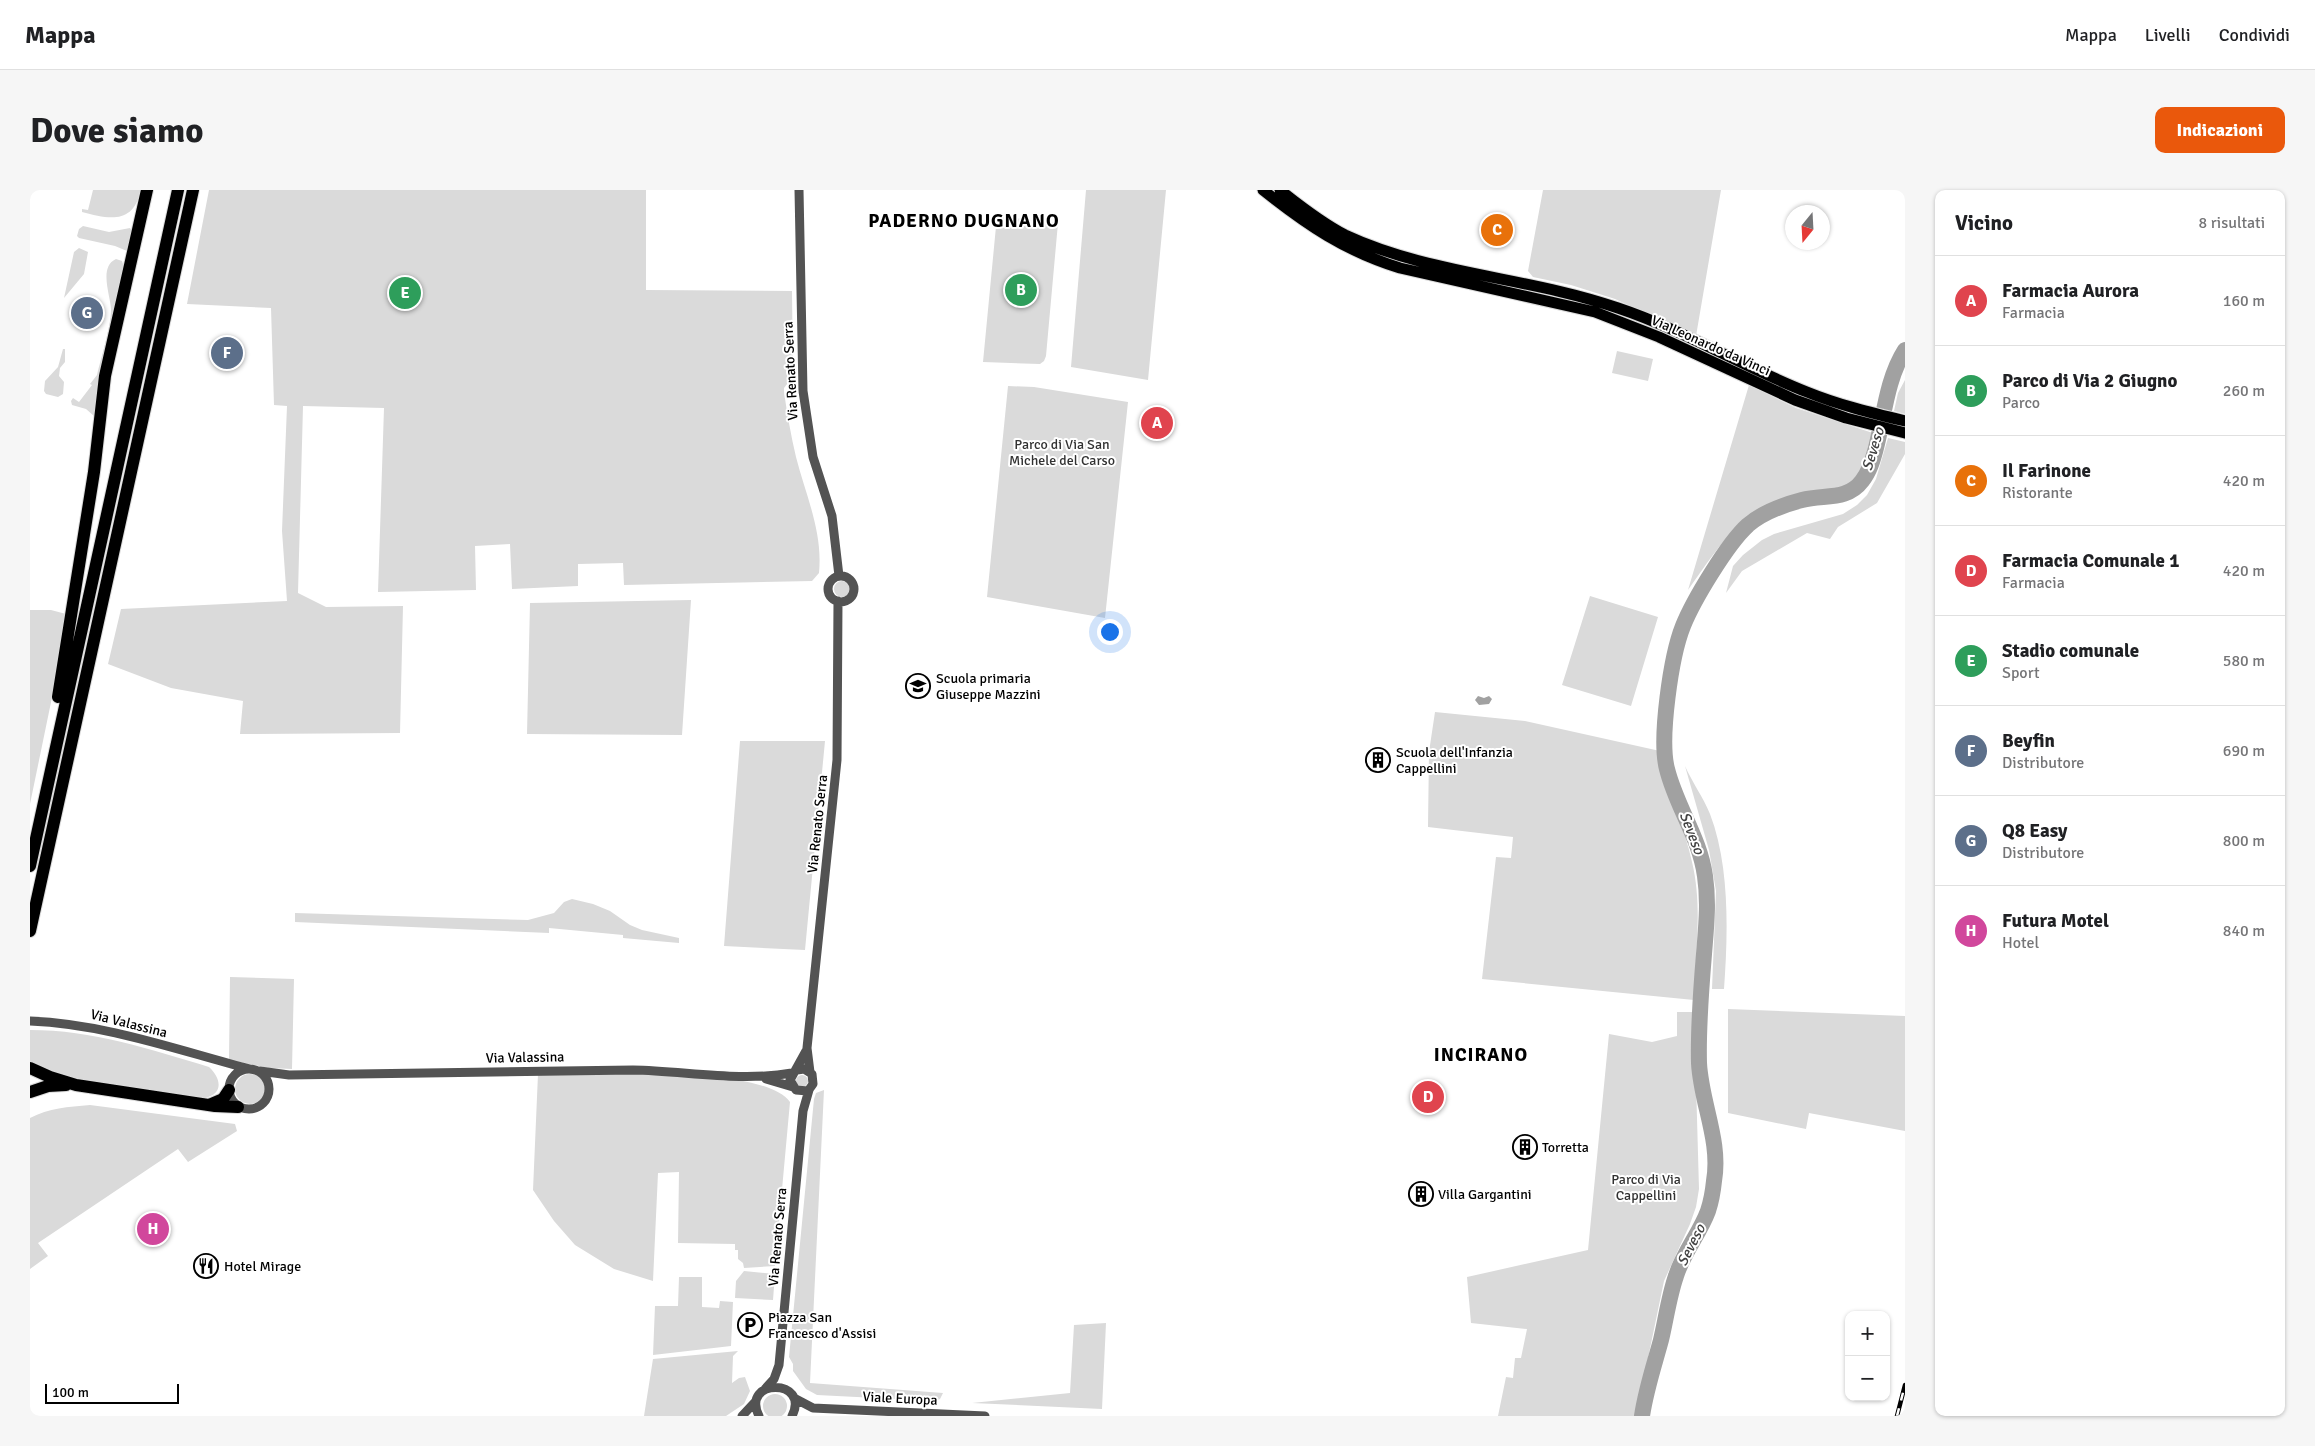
<!DOCTYPE html>
<html lang="it">
<head>
<meta charset="utf-8">
<style>
  :root { --surface:#fff; --page:#f6f6f6; --text:#202124; --muted:#757577; --line:#e0e0e0; --accent:#ea580c }
  body { margin:0; font-family:Signika,sans-serif; background:var(--page); color:var(--text) }
  .controls { position:absolute; right:15px; bottom:15px; display:grid; overflow:hidden; border-radius:10px; box-shadow:0 1px 4px #0004 }
  .controls button { width:45px; height:45px; display:grid; place-items:center; padding:0; border:0; border-bottom:1px solid var(--line); background:var(--surface); color:var(--text); font:25px sans-serif }
  .compass { position:absolute; left:1755px; top:15px; width:45px; height:45px; border-radius:50%; background:var(--surface); box-shadow:0 1px 4px #0004; rotate:198deg }
  .scale { position:absolute; left:15px; bottom:12px; width:134px; box-sizing:border-box; padding-left:5px; border:2px solid #000; border-top:0; font-size:14px; line-height:18px; white-space:nowrap; color:#000; -webkit-text-stroke:4px #fff; paint-order:stroke }
  .you { position:absolute; left:1079px; top:441px; width:18px; height:18px; margin:-12px; border:4px solid #fff; border-radius:50%; background:#1a73e8; box-shadow:0 0 0 8px #1a73e833 }
  .badge { display:grid; place-items:center; width:32px; height:32px; border-radius:50%; background:var(--accent); color:#fff; font-size:16px; font-weight:700 }
  .pin { position:absolute; translate:-50% -50%; border:2px solid #fff; box-shadow:0 1px 5px #0006 }
  .list { margin:0; padding:0; list-style:none }
  h2 { display:flex; justify-content:space-between; align-items:center; height:65px; margin:0; padding:0 20px; font-size:21px }
  h2 small { font-size:16px; font-weight:400; color:var(--muted) }
  .list li { display:grid; grid-template-columns:32px 1fr auto; gap:15px; align-items:center; box-sizing:border-box; height:90px; padding:0 20px; border-top:1px solid var(--line) }
  .list b { display:block; font-size:19px; white-space:nowrap }
  .list p { margin:0; font-size:16px; white-space:nowrap; color:var(--muted) }
  .list em { font-size:16px; font-style:normal; color:var(--muted) }
  .map { position:relative; flex:none; width:1875px; height:1226px; overflow:hidden; border-radius:10px }
  header { display:flex; align-items:center; gap:30px; box-sizing:border-box; height:70px; padding:0 25px; background:var(--surface); border-bottom:1px solid var(--line) }
  header strong { font-size:24px }
  nav { display:flex; gap:28px; margin-inline-start:auto; font-size:18px }
  .intro { display:flex; align-items:center; justify-content:space-between; box-sizing:border-box; height:120px; padding:0 30px }
  h1 { margin:0; font-size:35px }
  .button { padding:12px 22px; border-radius:10px; background:var(--accent); color:#fff; font-size:18px; font-weight:700 }
  main { display:flex; gap:30px; padding:0 30px }
  aside { flex:1; background:var(--surface); border-radius:10px; box-shadow:0 1px 4px #0004 }
  .map>svg:first-child { display:block }
</style>
</head>
<body>
<header>
<strong>Mappa</strong>
<nav><a>Mappa</a><a>Livelli</a><a>Condividi</a></nav>
</header>
<div class="intro"><h1>Dove siamo</h1><a class="button">Indicazioni</a></div>
<main>
<div class="map">
<svg width="1875" height="1226" viewBox="0 0 1875 1226">
  <rect width="100%" height="100%" fill="#fff"/>
  <path fill="#dadada" d="M 63,0 L 111,0 C 103,35 79,29 52,22 L 52,19 L 58,20 Z
    M 179,0 L 616,0 L 616,100 L 762,101 L 763,186 L 754,198 L 754,202 C 757,223 761,246 766,267 C 776,306 793,342 789,383 L 782,391 L 594,395 L 593,373 L 548,374 L 548,396 L 482,399 L 480,354 L 445,356 L 446,400 L 348,402 L 354,218 L 273,216 L 268,403 L 296,417 L 373,416 L 370,543 L 210,544 L 213,511 L 141,498 L 78,474 L 91,419 L 257,411 L 252,341 L 257,216 L 244,215 L 241,118 L 157,114 Z
    M 1056,0 L 1136,0 L 1118,190 L 1041,177 Z
    M 1513,0 L 1691,0 L 1666,146 L 1585,109 L 1541,95 L 1503,87 L 1498,81 Z
    M 967,26 L 1028,33 L 1016,166 L 1014,171 L 1010,174 L 953,172 Z
    M 53,36 L 79,42 L 100,38 L 102,41 L 97,61 L 85,56 L 49,48 L 47,46 L 49,39 Z
    M 49,58 L 58,62 L 54,84 L 34,108 L 44,62 Z
    M 86,69 L 92,71 L 94,77 L 69,192 L 64,226 L 56,219 L 42,215 L 41,211 L 43,208 L 49,212 L 62,195 L 60,194 L 67,185 C 71,168 81,137 81,120 C 81,106 68,77 86,69 Z
    M 33,159 L 35,159 L 35,172 L 30,178 L 29,186 L 34,192 L 33,204 L 28,207 L 16,204 L 14,201 L 15,191 L 28,177 Z
    M 1587,161 L 1623,169 L 1618,191 L 1582,183 Z
    M 1875,190 L 1875,224 L 1864,221 L 1868,203 Z
    M 1719,195 L 1766,218 L 1843,243 C 1838,264 1833,298 1807,302 C 1799,303 1791,301 1784,302 C 1765,304 1732,318 1716,329 C 1694,346 1674,378 1658,400 Z
    M 978,196 L 1004,197 L 1098,212 L 1075,428 L 957,407 Z
    M 1858,248 L 1875,252 L 1875,264 L 1847,313 L 1808,337 L 1800,349 L 1777,343 L 1712,381 L 1696,403 L 1703,376 L 1713,365 L 1732,350 L 1744,344 L 1813,324 L 1827,315 L 1837,305 L 1846,289 Z
    M804 399a8 8 0 1 1 16 0a8 8 0 1 1-16 0Z
    M 1560,406 L 1628,427 L 1601,516 L 1532,495 Z
    M 661,410 L 652,545 L 497,544 L 500,413 Z
    M 0,420 L 21,420 L 36,424 L 32,459 L 0,614 Z
    M 1405,522 L 1495,531 L 1630,561 C 1636,600 1654,634 1662,672 C 1673,718 1665,764 1664,810 L 1452,789 L 1466,667 L 1481,668 L 1483,647 L 1398,637 L 1399,562 Z
    M 710,551 L 795,551 L 775,760 L 694,756 Z
    M 1655,576 C 1662,592 1673,607 1680,624 C 1700,676 1698,744 1694,799 L 1682,799 L 1686,701 L 1679,660 Z
    M 542,709 L 563,714 L 580,721 L 600,735 L 612,740 L 649,748 L 649,753 L 593,748 L 593,745 L 519,738 L 519,743 L 265,732 L 265,723 L 498,730 L 524,723 L 534,712 Z
    M 200,787 L 264,789 L 262,879 L 239,878 L 199,870 Z
    M 1698,819 L 1875,826 L 1875,941 L 1779,923 L 1776,939 L 1698,923 Z
    M 1647,822 L 1664,822 L 1669,999 L 1666,1017 L 1660,1034 L 1634,1091 L 1606,1226 L 1468,1226 L 1476,1187 L 1483,1188 L 1485,1168 L 1491,1168 L 1497,1139 L 1441,1133 L 1437,1087 L 1558,1060 L 1579,844 L 1622,852 L 1647,846 Z
    M 0,840 C 62,840 120,859 179,877 C 191,888 194,904 175,908 C 131,902 33,896 0,871 Z
    M 629,883 C 661,886 741,886 760,912 L 745,1076 L 714,1078 L 713,1073 L 708,1069 L 708,1060 L 705,1060 L 705,1054 L 648,1053 L 649,982 L 628,983 L 623,1091 L 584,1079 L 545,1055 L 524,1031 L 503,1000 L 508,884 Z
    M205 899a15 15 0 1 1 30 0a15 15 0 1 1-30 0Z
    M766 891a6 6 0 1 1 12 0a6 6 0 1 1-12 0Z
    M 794,900 L 780,1193 L 913,1203 L 910,1209 L 906,1211 L 787,1205 L 776,1199 L 763,1181 L 763,1174 L 759,1167 L 784,909 L 786,903 Z
    M 60,915 L 205,934 L 207,941 L 158,972 L 148,959 L 8,1053 L 18,1066 L 0,1079 L 0,928 C 19,918 38,917 60,915 Z
    M 714,1081 L 745,1084 L 743,1110 L 705,1108 L 706,1091 Z
    M 649,1087 L 672,1087 L 672,1117 L 689,1118 L 690,1111 L 703,1112 L 701,1156 L 623,1165 L 625,1116 L 648,1116 Z
    M 1076,1133 L 1072,1219 L 942,1213 L 1040,1203 L 1044,1135 Z
    M 708,1161 L 703,1166 L 702,1193 L 709,1188 L 715,1187 L 720,1201 L 714,1214 L 696,1226 L 614,1226 L 623,1169 Z
    M733 1216a12 12 0 1 1 24 0a12 12 0 1 1-24 0Z"/>
  <path fill="#a1a1a1" d="M 1448,506 L 1454,508 L 1459,506 L 1462,509 L 1459,514 L 1449,515 L 1445,510 Z"/>
  <g fill="none" stroke-linecap="round" stroke-linejoin="round">
    <path stroke="#a1a1a1" stroke-width="16" d="M 1612,1226 C 1616,1199 1624,1176 1631,1150 C 1636,1129 1639,1106 1646,1086 C 1653,1063 1670,1043 1678,1021 C 1681,1012 1683,1001 1684,991 C 1691,951 1671,913 1669,873 C 1668,837 1671,800 1674,764 C 1676,738 1679,713 1675,686 C 1670,648 1646,616 1637,579 C 1629,549 1641,466 1653,436 C 1663,411 1697,354 1718,335 C 1732,323 1753,315 1772,310 C 1794,304 1817,311 1832,291 C 1840,281 1843,269 1846,258 C 1854,226 1857,188 1875,160"/>
    <defs>
      <path id="major" d="M 1233,0 C 1277,35 1315,61 1370,78 L 1565,122 L 1629,147 L 1765,210 L 1816,228 L 1875,243
        M 1250,0 C 1270,16 1292,33 1315,45 C 1401,85 1499,87 1588,118 C 1654,140 1713,177 1777,202 C 1809,215 1842,223 1875,231"/>
      <path id="highway" d="M 28,507 L 64,282 L 75,186 L 117,0
        M 0,676 L 148,0
        M 0,741 L 163,0
        M 0,878 L 20,887 L 46,895 L 185,916 L 208,917
        M 0,902 L 18,896 L 36,895
        M 179,915 L 193,909 L 199,900"/>
    </defs>
    <use href="#major" stroke="#dbdbdb" stroke-width="13"/>
    <use href="#highway" stroke="#dbdbdb" stroke-width="14"/>
    <path stroke="#535353" stroke-width="9" d="M 769,0 L 773,201 L 783,267 L 802,326 L 809,386
      M798 399a13 13 0 1 1 26 0a13 13 0 1 1-26 0Z
      M 0,831 C 76,834 147,860 220,879
      M199 899a20 20 0 1 1 40 0a20 20 0 1 1-40 0Z
      M 767,880 L 774,879 L 782,884 L 783,894 L 778,901 L 766,900 L 760,890 L 776,861
      M 230,881 L 259,885 L 603,880 C 656,881 710,892 762,883
      M 780,882 L 777,858 L 807,570 L 808,411
      M 736,889 L 763,897
      M 735,1199 L 744,1189 L 749,1175 L 773,921 L 779,900
      M 764,1208 L 783,1218 L 955,1226
      M 712,1226 L 726,1211
      M 729,1226 C 710,1188 781,1188 762,1226"/>
    <use href="#major" stroke="#000" stroke-width="11"/>
    <use href="#highway" stroke="#000" stroke-width="12"/>
    <defs>
      <path id="rail" d="M 1867,1226 L 1875,1195"/>
    </defs>
    <use href="#rail" stroke="#000" stroke-width="4.5"/>
    <use href="#rail" stroke="#fff" stroke-width="2.5" stroke-dasharray="8" stroke-linecap="butt"/>
  </g>
  <defs>
    <symbol id="school-ring" viewBox="-11 -11 22 22"><circle r="9.5" fill="#fff" stroke="#000" stroke-width="1.5"/><path d="M0-5L7-2L0 1L-7-2ZM-4 1L0 2.5L4 1V4Q0 6-4 4Z" fill="#000"/></symbol>
    <symbol id="building-ring" viewBox="-11 -11 22 22"><circle r="9.5" fill="#fff" stroke="#000" stroke-width="1.5"/><path d="M-4-6H4V6H1V3H-1V6H-4ZM-2.5-4.3h1.7v1.8h-1.7ZM.8-4.3h1.7v1.8H.8ZM-2.5-1h1.7V.8h-1.7ZM.8-1h1.7V.8H.8Z" fill="#000"/></symbol>
    <symbol id="restaurant-ring" viewBox="-11 -11 22 22"><circle r="9.5" fill="#fff" stroke="#000" stroke-width="1.5"/><path d="M-5-6h1v4h1v-4h1v4h1v-4h1v5L-1.5 .5V6h-2V.5L-5-1ZM5-6V6H3V1.5H1.5Q1.5-4 5-6Z" fill="#000"/></symbol>
    <symbol id="parking-ring" viewBox="-11 -11 22 22"><circle r="9.5" fill="#fff" stroke="#000" stroke-width="1.5"/><path d="M-3.5-5.5H1a3.5 3.5 0 0 1 0 7H-1V5.5H-3.5ZM-1-3.4V-.6H.8a1.4 1.4 0 0 0 0-2.8Z" fill="#000"/></symbol>
  </defs>
  <g fill-rule="evenodd">
    <use href="#school-ring" x="874" y="482" width="28" height="28"/>
    <use href="#building-ring" x="1334" y="556" width="28" height="28"/>
    <use href="#building-ring" x="1481" y="943" width="28" height="28"/>
    <use href="#building-ring" x="1377" y="990" width="28" height="28"/>
    <use href="#restaurant-ring" x="162" y="1062" width="28" height="28"/>
    <use href="#parking-ring" x="706" y="1121" width="28" height="28"/>
  </g>
  <g text-anchor="middle" stroke-width="4" stroke-linejoin="round" paint-order="stroke">
    <g font-size="14" fill="#000" stroke="#fff">
      <text transform="translate(1681 155) rotate(24)" y="5">Via Leonardo da Vinci</text>
      <text transform="translate(760 181) rotate(-93)" y="5">Via Renato Serra</text>
      <text transform="translate(787 634) rotate(-84)" y="5">Via Renato Serra</text>
      <text transform="translate(99 833) rotate(14)" y="5">Via Valassina</text>
      <text transform="translate(495 867) rotate(-1)" y="5">Via Valassina</text>
      <text transform="translate(747 1047) rotate(-85)" y="5">Via Renato Serra</text>
      <text transform="translate(870 1208) rotate(3)" y="5">Viale Europa</text>
    </g>
    <g font-size="14" fill="#313131" stroke="#fff">
      <text x="1032" y="259">Parco di Via San<tspan x="1032" dy="16">Michele del Carso</tspan></text>
      <text x="1616" y="994">Parco di Via<tspan x="1616" dy="16">Cappellini</tspan></text>
    </g>
    <g font-size="14" fill="#000" stroke="#fff" text-anchor="start">
      <text x="906" y="493">Scuola primaria<tspan x="906" dy="16">Giuseppe Mazzini</tspan></text>
      <text x="1366" y="567">Scuola dell'Infanzia<tspan x="1366" dy="16">Cappellini</tspan></text>
      <text x="1512" y="962">Torretta</text>
      <text x="1408" y="1009">Villa Gargantini</text>
      <text x="194" y="1081">Hotel Mirage</text>
      <text x="738" y="1132">Piazza San<tspan x="738" dy="16">Francesco d'Assisi</tspan></text>
    </g>
    <g font-size="15" font-style="italic" fill="#424242" stroke="#fff">
      <text transform="translate(1843 259) rotate(-73)" y="5">Seveso</text>
      <text transform="translate(1662 643) rotate(69)" y="5">Seveso</text>
      <text transform="translate(1661 1055) rotate(-63)" y="5">Seveso</text>
    </g>
    <g font-size="19" font-weight="bold" letter-spacing="1" fill="#000" stroke="#fff">
      <text x="934" y="37">PADERNO DUGNANO</text>
      <text x="1451" y="871">INCIRANO</text>
    </g>
  </g>
</svg>
<div class="controls">
<button>+</button>
<button>−</button>
</div>
<svg class="compass" viewBox="-18 -18 36 36"><path d="M0-13l5 13h-10z" fill="#e53935"/><path d="M0 13l5-13h-10z" fill="#757577"/></svg>
<div class="scale">100 m</div>
<div class="you"></div>
<div class="pin badge" style="left:1127px;top:233px;background:#e0444e">A</div>
<div class="pin badge" style="left:991px;top:100px;background:#2e9e5b">B</div>
<div class="pin badge" style="left:1467px;top:40px;background:#e8710a">C</div>
<div class="pin badge" style="left:1398px;top:907px;background:#e0444e">D</div>
<div class="pin badge" style="left:375px;top:103px;background:#2e9e5b">E</div>
<div class="pin badge" style="left:197px;top:163px;background:#5c6f8a">F</div>
<div class="pin badge" style="left:57px;top:123px;background:#5c6f8a">G</div>
<div class="pin badge" style="left:123px;top:1039px;background:#d1479c">H</div>
</div>
<aside>
<h2>Vicino<small>8 risultati</small></h2>
<ul class="list">
<li><span class="badge" style="background:#e0444e">A</span><div><b>Farmacia Aurora</b><p>Farmacia</p></div><em>160 m</em></li>
<li><span class="badge" style="background:#2e9e5b">B</span><div><b>Parco di Via 2 Giugno</b><p>Parco</p></div><em>260 m</em></li>
<li><span class="badge" style="background:#e8710a">C</span><div><b>Il Farinone</b><p>Ristorante</p></div><em>420 m</em></li>
<li><span class="badge" style="background:#e0444e">D</span><div><b>Farmacia Comunale 1</b><p>Farmacia</p></div><em>420 m</em></li>
<li><span class="badge" style="background:#2e9e5b">E</span><div><b>Stadio comunale</b><p>Sport</p></div><em>580 m</em></li>
<li><span class="badge" style="background:#5c6f8a">F</span><div><b>Beyfin</b><p>Distributore</p></div><em>690 m</em></li>
<li><span class="badge" style="background:#5c6f8a">G</span><div><b>Q8 Easy</b><p>Distributore</p></div><em>800 m</em></li>
<li><span class="badge" style="background:#d1479c">H</span><div><b>Futura Motel</b><p>Hotel</p></div><em>840 m</em></li>
</ul>
</aside>
</main>
</body>
</html>
